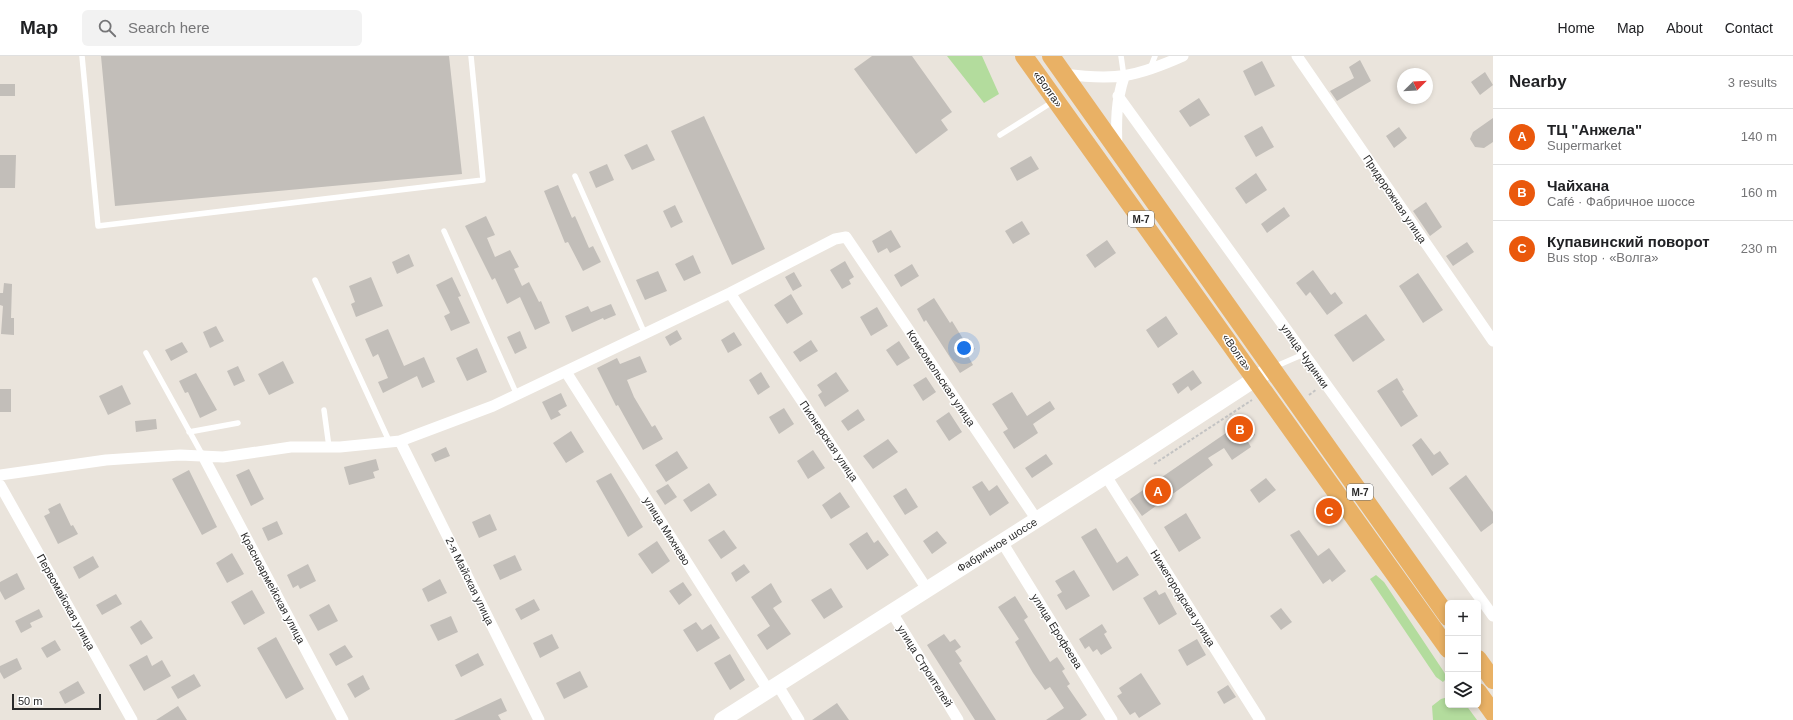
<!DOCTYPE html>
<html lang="en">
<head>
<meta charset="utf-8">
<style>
  :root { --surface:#fff; --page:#f2f2f2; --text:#202124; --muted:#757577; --line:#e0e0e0; --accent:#ea580c }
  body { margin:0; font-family:Helvetica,sans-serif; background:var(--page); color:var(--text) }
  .controls { position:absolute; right:12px; bottom:12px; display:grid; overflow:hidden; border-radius:6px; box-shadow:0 2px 6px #0003 }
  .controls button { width:36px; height:36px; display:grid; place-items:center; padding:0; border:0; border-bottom:1px solid var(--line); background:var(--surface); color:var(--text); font:20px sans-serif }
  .compass { position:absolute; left:1397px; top:12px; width:36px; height:36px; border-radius:50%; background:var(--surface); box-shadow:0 2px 6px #0003; rotate:66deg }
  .scale { position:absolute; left:12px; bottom:10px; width:89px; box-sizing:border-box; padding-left:4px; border:2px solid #292929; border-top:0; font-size:11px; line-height:14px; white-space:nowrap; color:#292929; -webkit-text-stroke:3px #fff; paint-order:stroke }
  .you { position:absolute; left:964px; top:292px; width:14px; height:14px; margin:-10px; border:3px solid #fff; border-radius:50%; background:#1a73e8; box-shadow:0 0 0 6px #1a73e833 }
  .badge { display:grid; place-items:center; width:26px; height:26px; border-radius:50%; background:var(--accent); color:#fff; font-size:13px; font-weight:700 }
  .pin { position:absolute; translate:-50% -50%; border:2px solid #fff; box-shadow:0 1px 4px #0006 }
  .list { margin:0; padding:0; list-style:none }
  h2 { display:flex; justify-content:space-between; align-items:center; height:52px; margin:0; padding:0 16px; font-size:17px }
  h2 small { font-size:13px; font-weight:400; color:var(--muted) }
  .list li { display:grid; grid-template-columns:26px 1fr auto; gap:12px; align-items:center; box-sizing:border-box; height:56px; padding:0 16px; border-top:1px solid var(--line) }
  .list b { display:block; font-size:15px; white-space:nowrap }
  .list p { margin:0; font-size:13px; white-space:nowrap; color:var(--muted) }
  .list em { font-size:13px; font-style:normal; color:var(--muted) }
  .icon { flex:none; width:22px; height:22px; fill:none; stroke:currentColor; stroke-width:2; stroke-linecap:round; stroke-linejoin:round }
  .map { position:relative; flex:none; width:1493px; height:664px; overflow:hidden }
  header { display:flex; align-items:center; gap:24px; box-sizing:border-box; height:56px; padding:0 20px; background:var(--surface); border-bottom:1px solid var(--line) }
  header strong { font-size:19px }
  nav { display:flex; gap:22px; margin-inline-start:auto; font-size:14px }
  .search { width:280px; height:36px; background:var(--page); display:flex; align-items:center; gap:10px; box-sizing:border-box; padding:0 14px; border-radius:6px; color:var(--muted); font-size:15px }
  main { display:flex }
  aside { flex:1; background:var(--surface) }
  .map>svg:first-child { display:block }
</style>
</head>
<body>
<header>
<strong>Map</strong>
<div class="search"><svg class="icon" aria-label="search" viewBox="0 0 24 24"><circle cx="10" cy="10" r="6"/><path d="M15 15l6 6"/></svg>Search here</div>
<nav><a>Home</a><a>Map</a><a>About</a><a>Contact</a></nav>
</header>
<main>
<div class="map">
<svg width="1493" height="664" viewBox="0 0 1493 664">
  <rect width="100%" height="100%" fill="#eae4dc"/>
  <path fill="#b3dc9d" d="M 947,0 L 982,0 L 999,38 L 984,47 Z
    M 1376,519 L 1384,526 L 1444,616 L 1447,622 L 1443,626 L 1436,621 L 1370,523 Z
    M 1448,641 L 1448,649 L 1466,649 L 1477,664 L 1433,664 L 1432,650 L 1441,643 Z"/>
  <path fill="#c2beb9" d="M 101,0 L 449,0 L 462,118 L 115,150 Z
    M 872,0 L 912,0 L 952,56 L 941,64 L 948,74 L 916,98 L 854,13 Z
    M 1360,4 L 1371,25 L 1337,45 L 1330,35 L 1354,22 L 1349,11 Z
    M 1262,5 L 1275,30 L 1255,40 L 1243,15 Z
    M 1485,16 L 1493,29 L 1480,39 L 1471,26 Z
    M 0,28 L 15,28 L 15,40 L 0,40 Z
    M 1199,42 L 1210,59 L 1190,71 L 1179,55 Z
    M 704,60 L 765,193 L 732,209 L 671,75 Z
    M 1493,62 L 1493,86 L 1484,92 L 1475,91 L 1470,83 L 1473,76 Z
    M 1262,70 L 1274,91 L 1256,101 L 1244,80 Z
    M 1399,71 L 1407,82 L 1394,92 L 1386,80 Z
    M 647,88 L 655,104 L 632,114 L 624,99 Z
    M 0,99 L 16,99 L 15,132 L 0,132 Z
    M 1031,100 L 1039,113 L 1017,125 L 1010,112 Z
    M 607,108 L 614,124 L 596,132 L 589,116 Z
    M 1256,117 L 1267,134 L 1246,148 L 1235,132 Z
    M 558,129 L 572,162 L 575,160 L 589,192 L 593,190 L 601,206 L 583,215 L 568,186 L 565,187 L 544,135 Z
    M 1426,146 L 1442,171 L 1430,180 L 1413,155 Z
    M 675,149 L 683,166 L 671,172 L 663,155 Z
    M 1284,151 L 1290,160 L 1267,177 L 1261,168 Z
    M 486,160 L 495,179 L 487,182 L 495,201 L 510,194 L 519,211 L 514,213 L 522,230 L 529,226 L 539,246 L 541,245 L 550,267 L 535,274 L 520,241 L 507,248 L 495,222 L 492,224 L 465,170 Z
    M 1022,165 L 1030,178 L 1013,188 L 1005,175 Z
    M 891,174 L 901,191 L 890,197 L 887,192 L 878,197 L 872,185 Z
    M 1107,184 L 1116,197 L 1095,212 L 1086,199 Z
    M 1467,186 L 1474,196 L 1453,210 L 1446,200 Z
    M 409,198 L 414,210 L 397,218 L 392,206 Z
    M 693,199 L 701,217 L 684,225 L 675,208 Z
    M 845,205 L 854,221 L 849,224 L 851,228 L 842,233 L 830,214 Z
    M 912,208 L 919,220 L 901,231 L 894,219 Z
    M 1313,214 L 1331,239 L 1335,236 L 1343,247 L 1327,259 L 1310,236 L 1306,240 L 1296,227 Z
    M 658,215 L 667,235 L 645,244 L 636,224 Z
    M 794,216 L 802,230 L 793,235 L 785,221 Z
    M 1418,217 L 1443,254 L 1423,267 L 1399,230 Z
    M 371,221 L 383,250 L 356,261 L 351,248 L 355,246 L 349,230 Z
    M 452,221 L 461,240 L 458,241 L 470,267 L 451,275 L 444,260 L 450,257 L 436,229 Z
    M 4,227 L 12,228 L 11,262 L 14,262 L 14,279 L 1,278 L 3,250 L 0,249 L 0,237 L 3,237 Z
    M 791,238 L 803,258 L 787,268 L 774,249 Z
    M 934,242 L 950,267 L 952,265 L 965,286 L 969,283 L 975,293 L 967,298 L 973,309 L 960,317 L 926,264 L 924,266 L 917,253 Z
    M 611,248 L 616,259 L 604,264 L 603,262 L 572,276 L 565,260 L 588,250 L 591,256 Z
    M 877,251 L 888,270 L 871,280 L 860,261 Z
    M 1366,258 L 1385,284 L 1353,306 L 1334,279 Z
    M 1166,260 L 1178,278 L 1158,292 L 1146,274 Z
    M 216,270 L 224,285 L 210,292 L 203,276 Z
    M 388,273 L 404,310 L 424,301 L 435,326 L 422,332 L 417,320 L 383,337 L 378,326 L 388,322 L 378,298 L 373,301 L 365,283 Z
    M 677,274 L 682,283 L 670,290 L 665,281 Z
    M 520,275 L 527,292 L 515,298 L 507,281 Z
    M 734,276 L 742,289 L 728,297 L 721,284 Z
    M 811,284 L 818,295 L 800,306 L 793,296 Z
    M 899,285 L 910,302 L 897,310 L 886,294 Z
    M 182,286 L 188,296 L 171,305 L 165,294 Z
    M 477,292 L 487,316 L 467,325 L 456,302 Z
    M 640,300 L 647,316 L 627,324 L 634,341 L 652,371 L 655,369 L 663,383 L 643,394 L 618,349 L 616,350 L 597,312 L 617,302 L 620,308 Z
    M 283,305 L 294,327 L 269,339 L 258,318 Z
    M 238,310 L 245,325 L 234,330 L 227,315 Z
    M 1193,314 L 1202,327 L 1191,335 L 1188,330 L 1178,338 L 1172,328 Z
    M 761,316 L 770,331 L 758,339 L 749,324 Z
    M 836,316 L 849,335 L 825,351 L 818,339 L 822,336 L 817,329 Z
    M 196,317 L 217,354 L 200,362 L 188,336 L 185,337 L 179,325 Z
    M 926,321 L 936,336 L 923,345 L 913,329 Z
    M 1397,322 L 1404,334 L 1402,335 L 1418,360 L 1401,371 L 1377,335 Z
    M 122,329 L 131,348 L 108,359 L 99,340 Z
    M 0,333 L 11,333 L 11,356 L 0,356 Z
    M 1012,336 L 1027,360 L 1050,345 L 1055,353 L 1033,368 L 1038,377 L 1014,393 L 1003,376 L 1008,373 L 992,348 Z
    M 561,337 L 567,350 L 558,355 L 561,359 L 551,364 L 542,346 Z
    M 784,352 L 794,368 L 779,378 L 769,361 Z
    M 858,353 L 865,364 L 848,375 L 841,365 Z
    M 949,356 L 962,376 L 949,385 L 936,365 Z
    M 156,363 L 157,373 L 136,376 L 135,365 Z
    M 1245,364 L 1255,379 L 1247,384 L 1251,391 L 1232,404 L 1224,392 L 1208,402 L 1213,409 L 1142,460 L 1130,443 Z
    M 571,375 L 584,396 L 566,407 L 553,387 Z
    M 1421,382 L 1434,399 L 1440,395 L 1449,408 L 1432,420 L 1412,389 Z
    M 888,383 L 898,396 L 873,413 L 863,400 Z
    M 446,391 L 450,400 L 435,406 L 431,398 Z
    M 813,394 L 825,412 L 808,423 L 797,405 Z
    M 677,395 L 688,412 L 666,426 L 655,409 Z
    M 1046,398 L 1053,408 L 1032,422 L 1025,412 Z
    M 376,403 L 379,414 L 373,416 L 375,422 L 349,429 L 344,411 Z
    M 249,413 L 264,443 L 251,450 L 236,419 Z
    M 189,414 L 217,471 L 202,479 L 172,423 Z
    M 611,417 L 643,471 L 628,481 L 596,425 Z
    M 1466,419 L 1493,456 L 1493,467 L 1481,476 L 1449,432 Z
    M 1266,422 L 1276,434 L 1259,447 L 1250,434 Z
    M 982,425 L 989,435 L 997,429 L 1009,447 L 990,460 L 972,431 Z
    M 709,427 L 717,439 L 691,456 L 683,444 Z
    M 668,428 L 677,441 L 665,449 L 656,435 Z
    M 906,432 L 918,451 L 905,459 L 893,440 Z
    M 840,436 L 850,451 L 831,463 L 822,449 Z
    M 60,447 L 71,470 L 73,469 L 78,478 L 58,488 L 44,460 L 50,457 L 48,453 Z
    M 1186,457 L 1201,482 L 1179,496 L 1164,471 Z
    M 490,458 L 497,474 L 479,482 L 472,466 Z
    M 277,465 L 283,478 L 268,485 L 262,472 Z
    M 1096,472 L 1117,507 L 1127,500 L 1139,519 L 1113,535 L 1081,481 Z
    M 724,474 L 737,492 L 721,503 L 708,484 Z
    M 1299,474 L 1318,500 L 1329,492 L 1346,515 L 1332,526 L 1330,523 L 1323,528 L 1290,479 Z
    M 937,475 L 947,487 L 932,498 L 923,485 Z
    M 867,476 L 874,487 L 878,484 L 889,499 L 867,514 L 849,488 Z
    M 657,485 L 670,505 L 652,518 L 638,498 Z
    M 232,497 L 244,518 L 227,527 L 216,507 Z
    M 515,499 L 522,514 L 500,524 L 493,509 Z
    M 93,500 L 99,511 L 79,523 L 73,511 Z
    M 308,508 L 316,525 L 300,533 L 298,529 L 293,532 L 287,519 Z
    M 744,508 L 750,516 L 736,526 L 731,517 Z
    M 1074,514 L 1090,540 L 1066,554 L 1057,539 L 1062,536 L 1055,525 Z
    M 17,517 L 25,533 L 5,544 L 0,535 L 0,526 Z
    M 440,523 L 447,537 L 428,546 L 422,533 Z
    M 683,526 L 692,539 L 679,549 L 669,535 Z
    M 771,527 L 782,546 L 773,552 L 791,578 L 767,594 L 757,579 L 770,570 L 751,541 Z
    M 831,532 L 843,551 L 824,563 L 811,544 Z
    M 252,534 L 265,557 L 244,569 L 231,546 Z
    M 1156,534 L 1159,539 L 1165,536 L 1177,558 L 1159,569 L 1143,542 Z
    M 116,538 L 122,548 L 102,559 L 96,549 Z
    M 1015,540 L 1028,561 L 1024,564 L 1050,606 L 1057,601 L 1065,613 L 1062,615 L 1070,628 L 1067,630 L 1087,659 L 1080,664 L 1046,664 L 1064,652 L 1050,631 L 1045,634 L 1033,617 L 1015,586 L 1019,583 L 998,551 Z
    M 534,543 L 540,554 L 521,564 L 515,553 Z
    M 329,548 L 338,565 L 318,575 L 309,559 Z
    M 1281,552 L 1292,566 L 1281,574 L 1270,560 Z
    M 39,553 L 43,561 L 30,567 L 32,571 L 21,577 L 15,565 Z
    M 451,560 L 458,576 L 438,585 L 430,569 Z
    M 141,564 L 153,582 L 141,589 L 130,571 Z
    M 696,566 L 702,574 L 711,568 L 720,582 L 697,596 L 683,574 Z
    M 1102,568 L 1107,576 L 1104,578 L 1112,592 L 1101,599 L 1097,593 L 1093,596 L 1089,590 L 1085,593 L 1079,583 Z
    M 552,578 L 559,592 L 540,602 L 533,587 Z
    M 944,578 L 950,586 L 955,583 L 961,591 L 955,595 L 962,605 L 959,607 L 996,664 L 975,664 L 927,589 Z
    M 276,581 L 304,633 L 286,643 L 257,592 Z
    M 1197,583 L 1206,599 L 1187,610 L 1178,594 Z
    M 55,584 L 61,594 L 47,602 L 41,592 Z
    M 345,589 L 353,601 L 336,610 L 329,598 Z
    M 478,597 L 484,609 L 461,621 L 455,609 Z
    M 730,598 L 745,624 L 730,634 L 714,607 Z
    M 147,599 L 152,610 L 162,604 L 171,620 L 144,635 L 129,609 Z
    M 17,602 L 22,613 L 4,623 L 0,616 L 0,610 Z
    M 580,615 L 588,631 L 564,643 L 556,627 Z
    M 1141,617 L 1161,648 L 1139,662 L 1135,656 L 1130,659 L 1117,640 L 1122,637 L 1119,632 Z
    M 194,618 L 201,630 L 178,643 L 171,631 Z
    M 363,619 L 370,633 L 355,642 L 347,628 Z
    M 78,625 L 85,637 L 65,648 L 59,636 Z
    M 1228,629 L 1236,641 L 1224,648 L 1217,636 Z
    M 501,642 L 507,655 L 498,659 L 501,664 L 454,664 Z
    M 837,647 L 849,664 L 812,664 Z
    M 178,650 L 187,664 L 156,664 Z"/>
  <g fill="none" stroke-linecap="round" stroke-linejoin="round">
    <path stroke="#c3c3c3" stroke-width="2" stroke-dasharray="3 2" stroke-linecap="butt" d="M 1309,339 L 1317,333
      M 1154,408 L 1252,344"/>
    <path stroke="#fff" stroke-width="5.5" d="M 82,0 L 98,170 L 483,124 L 471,0
      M 1121,0 L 1124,21
      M 1150,13 L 1155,0
      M 1000,79 L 1054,45
      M 575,120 L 645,278
      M 444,175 L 517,339
      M 315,224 L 390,387
      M 146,297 L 203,400
      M 1274,311 L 1304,298
      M 324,354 L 329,391
      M 189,376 L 238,367"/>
    <path stroke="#fff" stroke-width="11" d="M 1297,0 L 1493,285
      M 1064,18 C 1116,25 1136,21 1183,0
      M 1118,40 L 1493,560
      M 1117,91 C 1116,66 1116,45 1124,21
      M 730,237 L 927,533
      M 566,316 L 768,634
      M 400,385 L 539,664
      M 203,400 L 343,664
      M 0,419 L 106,404 L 180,399 L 223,401 L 291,391 L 340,391 L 400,385 L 493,350 L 730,237 L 835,183 L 846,181 L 1037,464
      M 1106,420 L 1260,664
      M 0,429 L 132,664
      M 1002,486 L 1112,664
      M 891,555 L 958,664
      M 777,628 L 799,664"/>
    <path stroke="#fff" stroke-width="16" d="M 722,664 L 1137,400 L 1272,312"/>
    <path stroke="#e9b165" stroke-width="18" d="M 1024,0 L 1448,593
      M 1051,0 L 1448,561
      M 1478,603 L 1493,624
      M 1478,636 L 1493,657"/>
  </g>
  <g text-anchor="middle" stroke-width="3" stroke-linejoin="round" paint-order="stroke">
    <g fill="#fff" stroke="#696969" stroke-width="1">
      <rect x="1128" y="155" width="26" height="16" rx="3"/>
      <rect x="1347" y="428" width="26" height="16" rx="3"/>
    </g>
    <g font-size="10" font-weight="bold" fill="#292929">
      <text x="1141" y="167">М-7</text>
      <text x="1360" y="440">М-7</text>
    </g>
    <g font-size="11" fill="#292929" stroke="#fff">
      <text transform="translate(1048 33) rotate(54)" y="4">«Волга»</text>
      <text transform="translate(1395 143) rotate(56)" y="4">Придорожная улица</text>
      <text transform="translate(1237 296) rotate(55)" y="4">«Волга»</text>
      <text transform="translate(1305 300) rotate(55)" y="4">улица Чудинки</text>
      <text transform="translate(941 322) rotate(56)" y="4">Комсомольская улица</text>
      <text transform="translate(829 385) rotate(56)" y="4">Пионерская улица</text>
      <text transform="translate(667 475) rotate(58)" y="4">улица Михнево</text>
      <text transform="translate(997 489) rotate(-32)" y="4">Фабричное шоссе</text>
      <text transform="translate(470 525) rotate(64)" y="4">2-я Майская улица</text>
      <text transform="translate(273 532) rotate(62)" y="4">Красноармейская улица</text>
      <text transform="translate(1183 542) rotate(58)" y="4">Нижегородская улица</text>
      <text transform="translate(66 546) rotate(61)" y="4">Первомайская улица</text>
      <text transform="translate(1057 575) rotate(58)" y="4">улица Ерофеева</text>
      <text transform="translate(925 610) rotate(58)" y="4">улица Строителей</text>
    </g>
  </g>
</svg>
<div class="controls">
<button>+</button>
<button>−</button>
<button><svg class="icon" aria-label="layers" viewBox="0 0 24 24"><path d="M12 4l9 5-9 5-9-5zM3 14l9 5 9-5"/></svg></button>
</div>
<svg class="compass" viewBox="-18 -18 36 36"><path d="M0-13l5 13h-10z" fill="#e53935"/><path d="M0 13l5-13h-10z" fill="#757577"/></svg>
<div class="scale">50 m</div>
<div class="you"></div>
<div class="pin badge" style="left:1158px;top:435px">A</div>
<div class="pin badge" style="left:1240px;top:373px">B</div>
<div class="pin badge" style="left:1329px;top:455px">C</div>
</div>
<aside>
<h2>Nearby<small>3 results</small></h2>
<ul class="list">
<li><span class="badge">A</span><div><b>ТЦ &quot;Анжела&quot;</b><p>Supermarket</p></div><em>140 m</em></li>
<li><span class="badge">B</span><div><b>Чайхана</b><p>Café · Фабричное шоссе</p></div><em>160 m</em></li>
<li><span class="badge">C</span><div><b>Купавинский поворот</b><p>Bus stop · «Волга»</p></div><em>230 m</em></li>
</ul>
</aside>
</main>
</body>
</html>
